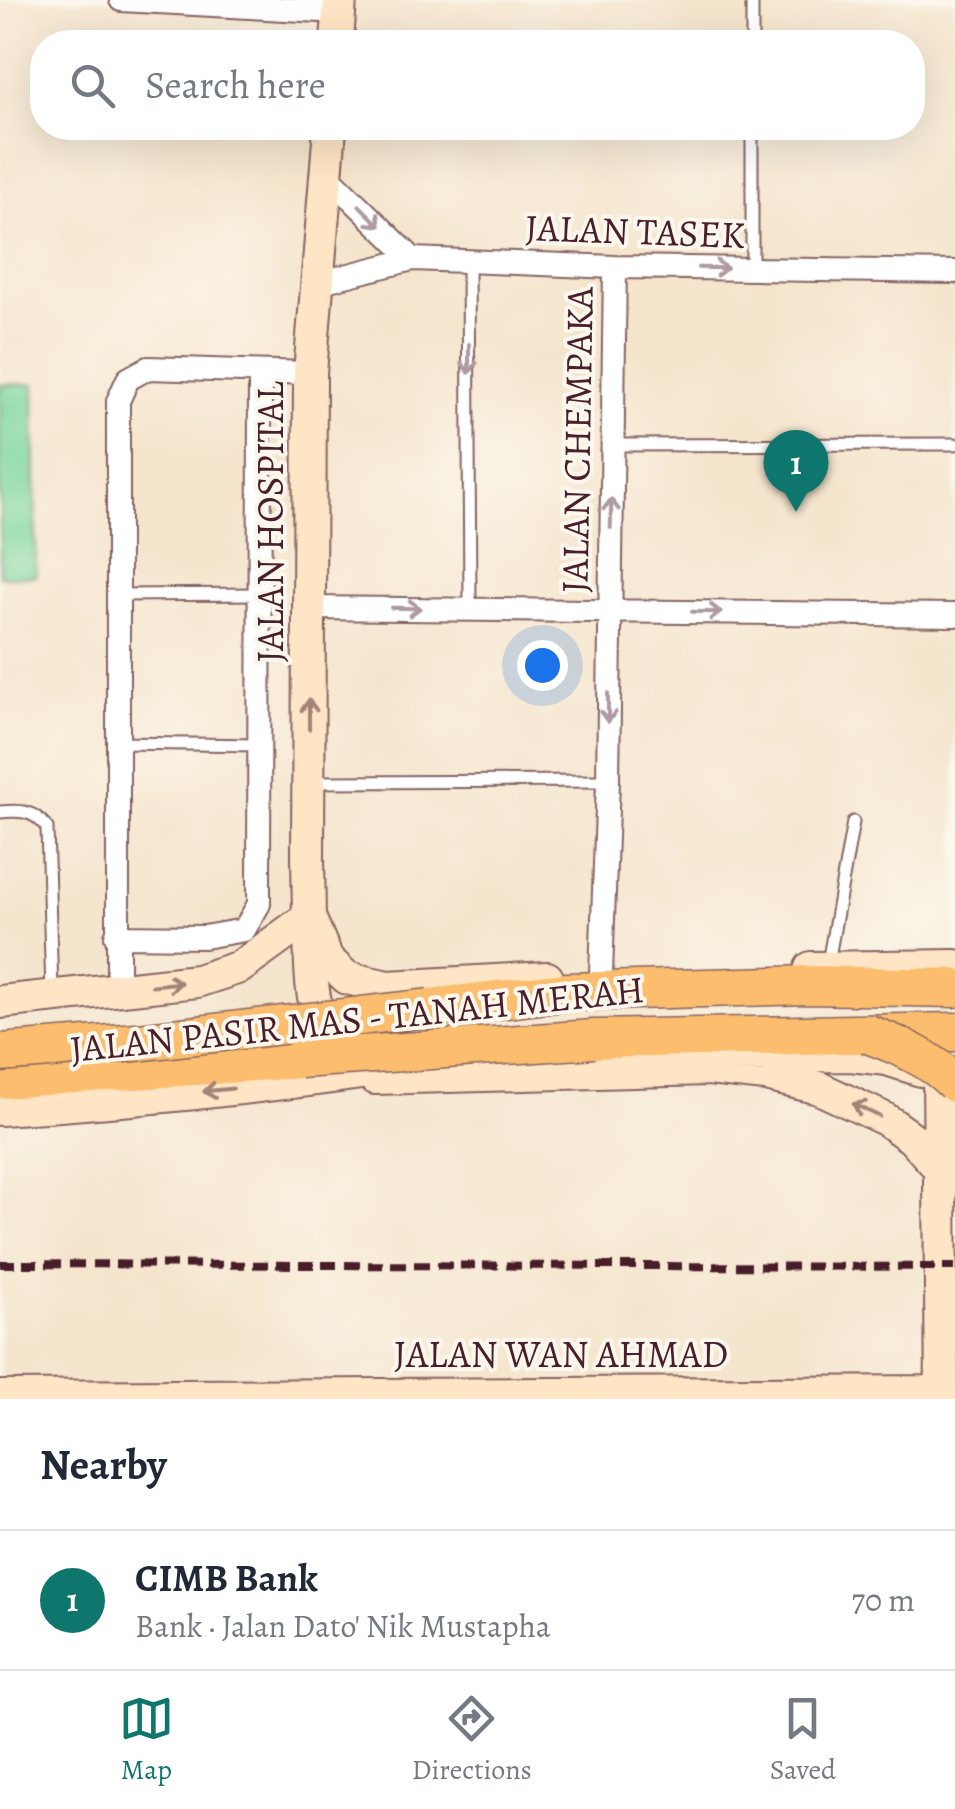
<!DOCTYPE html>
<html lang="en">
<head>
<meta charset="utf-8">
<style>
  :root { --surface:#fff; --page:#f6f6f7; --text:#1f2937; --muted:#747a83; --line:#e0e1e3; --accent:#0f766e }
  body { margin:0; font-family:Alegreya,serif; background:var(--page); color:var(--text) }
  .you { position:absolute; left:542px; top:665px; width:35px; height:35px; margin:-25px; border:8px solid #fff; border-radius:50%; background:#1a73e8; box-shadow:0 0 0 15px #1a73e833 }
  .badge { display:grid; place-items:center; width:65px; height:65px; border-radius:50%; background:var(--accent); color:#fff; font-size:32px; font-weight:700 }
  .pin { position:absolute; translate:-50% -82px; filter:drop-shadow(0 2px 5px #0008) }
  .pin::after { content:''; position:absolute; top:52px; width:35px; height:30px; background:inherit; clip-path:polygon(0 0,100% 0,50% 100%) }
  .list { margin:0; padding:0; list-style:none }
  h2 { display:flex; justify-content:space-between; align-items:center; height:130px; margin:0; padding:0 40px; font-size:42px }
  h2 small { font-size:32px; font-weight:400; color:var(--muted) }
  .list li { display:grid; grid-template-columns:65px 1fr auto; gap:30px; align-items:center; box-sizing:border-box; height:140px; padding:0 40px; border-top:2px solid var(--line) }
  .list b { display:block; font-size:38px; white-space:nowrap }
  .list p { margin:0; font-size:32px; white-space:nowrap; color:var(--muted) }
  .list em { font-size:32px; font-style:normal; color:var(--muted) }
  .icon { flex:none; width:55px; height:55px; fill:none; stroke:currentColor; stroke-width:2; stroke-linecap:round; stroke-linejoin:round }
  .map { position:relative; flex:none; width:955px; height:1399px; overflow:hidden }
  .search { position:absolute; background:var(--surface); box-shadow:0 10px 40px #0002; left:30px; right:30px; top:30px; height:110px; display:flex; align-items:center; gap:25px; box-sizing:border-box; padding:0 35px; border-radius:40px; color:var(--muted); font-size:38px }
  .sheet { height:270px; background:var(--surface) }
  nav { display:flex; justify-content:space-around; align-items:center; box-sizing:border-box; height:140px; border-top:2px solid var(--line); background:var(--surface); font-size:28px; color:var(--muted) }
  nav a { display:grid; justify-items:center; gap:5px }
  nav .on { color:var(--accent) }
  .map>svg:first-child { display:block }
</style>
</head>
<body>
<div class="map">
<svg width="955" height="1399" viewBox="0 0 955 1399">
  <rect width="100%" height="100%" fill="#fbf7ec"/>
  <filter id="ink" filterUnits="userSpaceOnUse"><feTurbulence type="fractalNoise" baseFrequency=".01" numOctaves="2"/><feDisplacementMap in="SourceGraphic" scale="20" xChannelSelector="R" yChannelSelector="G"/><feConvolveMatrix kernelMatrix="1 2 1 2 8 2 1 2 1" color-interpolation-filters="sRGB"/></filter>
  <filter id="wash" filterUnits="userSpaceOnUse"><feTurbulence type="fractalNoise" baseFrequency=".0048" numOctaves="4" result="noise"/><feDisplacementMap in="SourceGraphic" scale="40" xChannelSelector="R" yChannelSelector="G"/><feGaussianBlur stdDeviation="2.25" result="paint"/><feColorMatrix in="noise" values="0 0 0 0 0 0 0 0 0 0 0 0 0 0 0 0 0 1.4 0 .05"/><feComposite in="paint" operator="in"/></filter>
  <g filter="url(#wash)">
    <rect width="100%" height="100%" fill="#f5e5cd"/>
    <path fill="#7ed79d" stroke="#647b64" stroke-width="2.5" d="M 34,384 L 36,576 L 0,576 L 0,385 Z"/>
  </g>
  <g filter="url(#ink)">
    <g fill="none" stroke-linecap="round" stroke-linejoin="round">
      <defs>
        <path id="lane" d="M 752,0 L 752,42
          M 752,128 L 752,269
          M 468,261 L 470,609
          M 613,445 L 955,444
          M 118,595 L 260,594
          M 117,743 L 260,745
          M 314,782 L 608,781
          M 0,812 C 20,810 34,810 47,828 L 52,992
          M 828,963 L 853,822"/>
        <path id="street" d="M 121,0 L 339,12
          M 326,174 L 413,259
          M 317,283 L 413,259 L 615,267 L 955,272
          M 308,608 L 955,615
          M 116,936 L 204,937 L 244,930 L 259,904 L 260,372
          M 601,974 L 608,781 L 615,267
          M 118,989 L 118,401 L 128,379 L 148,368 L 310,373"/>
        <path id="secondary" d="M 337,42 L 340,0
          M 330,128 L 310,373 L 308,856 L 309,917 L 327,959 L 347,978 L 388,987 L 547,978
          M 310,936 C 312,971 307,1016 338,1039
          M 811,968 L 955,966
          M 0,1002 L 197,981 L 240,967 L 309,917
          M 672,1056 L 850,1055 L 887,1059 L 921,1070
          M 939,1076 L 942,1399
          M 375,1078 L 708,1069 L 766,1075 L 819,1088 L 885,1119 L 912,1138 L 941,1170
          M 0,1109 C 133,1101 266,1087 398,1068
          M 0,1397 L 942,1392"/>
        <path id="primary" d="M 429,1008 L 565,992 L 808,985 L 955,988
          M 594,1039 L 955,1032
          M 0,1079 L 300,1059"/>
      </defs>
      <use href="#lane" stroke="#866464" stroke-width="15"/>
      <use href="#street" stroke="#866464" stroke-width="26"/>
      <use href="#secondary" stroke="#866464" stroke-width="36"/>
      <use href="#primary" stroke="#866464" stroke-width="41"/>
      <use href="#lane" stroke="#fff" stroke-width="11"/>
      <use href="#street" stroke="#fff" stroke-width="22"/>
      <use href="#secondary" stroke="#fee5c5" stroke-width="32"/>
      <use href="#primary" stroke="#fcbd6e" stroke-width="38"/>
      <path stroke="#4a1f2b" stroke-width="8" stroke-dasharray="15 8" stroke-linecap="butt" d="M 0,1264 L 955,1267"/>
      <defs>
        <path id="primary-bridge" d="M 868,1034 C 900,1046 930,1058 955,1083
          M 0,1053 L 137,1042 L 429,1008
          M 300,1059 L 594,1039"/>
      </defs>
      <use href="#primary-bridge" stroke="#866464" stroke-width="41" stroke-linecap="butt"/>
      <use href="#primary-bridge" stroke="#fcbd6e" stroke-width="38"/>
    </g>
    <defs><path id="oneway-shaft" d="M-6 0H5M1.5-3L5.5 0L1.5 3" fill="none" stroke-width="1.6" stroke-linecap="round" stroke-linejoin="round" transform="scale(2.5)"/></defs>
    <g stroke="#ae9aa0">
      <use href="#oneway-shaft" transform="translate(370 216) rotate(45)"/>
      <use href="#oneway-shaft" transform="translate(713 268) rotate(1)"/>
      <use href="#oneway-shaft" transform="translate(469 359) rotate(90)"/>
      <use href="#oneway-shaft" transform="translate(611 513) rotate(-89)"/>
      <use href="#oneway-shaft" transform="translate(406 608) rotate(1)"/>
      <use href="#oneway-shaft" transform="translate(707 612) rotate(1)"/>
      <use href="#oneway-shaft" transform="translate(608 708) rotate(90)"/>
    </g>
    <g stroke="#a48278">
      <use href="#oneway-shaft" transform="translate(309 714) rotate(-90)"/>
      <use href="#oneway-shaft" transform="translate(167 984) rotate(-6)"/>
      <use href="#oneway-shaft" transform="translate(218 1090) rotate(174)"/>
      <use href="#oneway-shaft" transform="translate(866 1110) rotate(-154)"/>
    </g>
  </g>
  <g text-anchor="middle" stroke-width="8" stroke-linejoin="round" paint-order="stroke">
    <g font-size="38" fill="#4a1f2b" stroke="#fbf7ec">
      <text transform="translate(635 231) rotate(2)" y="13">JALAN TASEK</text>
      <text transform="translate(577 440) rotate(-89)" y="13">JALAN CHEMPAKA</text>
      <text transform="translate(270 522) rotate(-90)" y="13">JALAN HOSPITAL</text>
      <text transform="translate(357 1019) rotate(-6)" y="13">JALAN PASIR MAS - TANAH MERAH</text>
      <text x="561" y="1367">JALAN WAN AHMAD</text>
    </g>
  </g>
</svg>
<div class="you"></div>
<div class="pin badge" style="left:796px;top:512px">1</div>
<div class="search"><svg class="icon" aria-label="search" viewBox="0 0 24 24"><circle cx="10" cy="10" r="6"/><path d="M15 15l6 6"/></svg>Search here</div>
</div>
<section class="sheet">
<h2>Nearby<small></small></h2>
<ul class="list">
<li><span class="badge">1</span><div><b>CIMB Bank</b><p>Bank · Jalan Dato' Nik Mustapha</p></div><em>70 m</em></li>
</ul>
</section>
<nav>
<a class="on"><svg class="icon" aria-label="map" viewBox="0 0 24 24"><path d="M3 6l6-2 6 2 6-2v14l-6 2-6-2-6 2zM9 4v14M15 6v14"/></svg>Map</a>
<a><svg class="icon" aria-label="directions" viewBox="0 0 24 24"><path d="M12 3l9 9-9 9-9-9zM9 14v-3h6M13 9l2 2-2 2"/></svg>Directions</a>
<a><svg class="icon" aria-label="saved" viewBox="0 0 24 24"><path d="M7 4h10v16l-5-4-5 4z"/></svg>Saved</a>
</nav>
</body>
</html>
